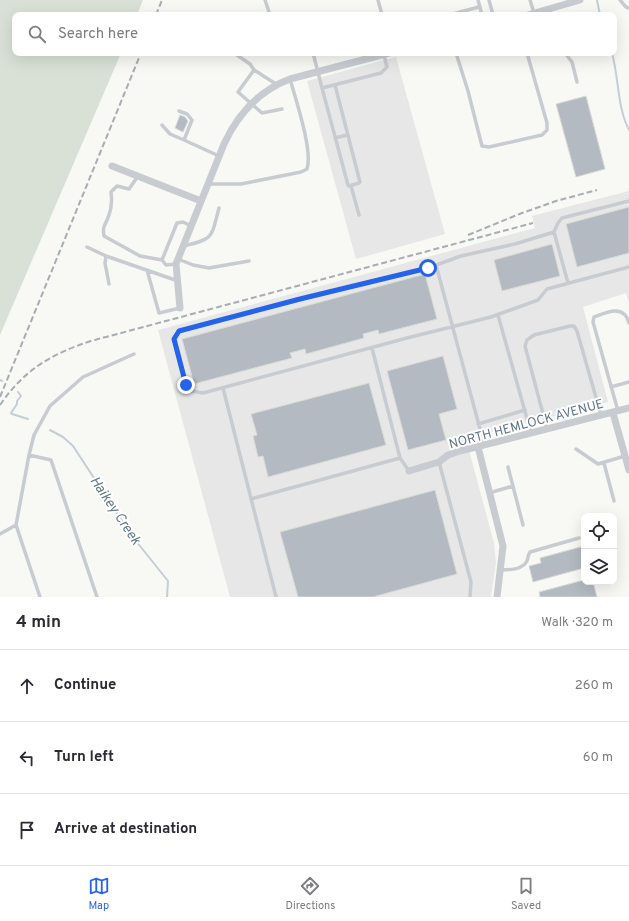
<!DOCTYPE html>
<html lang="en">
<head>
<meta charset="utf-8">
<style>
  :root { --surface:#fff; --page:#f2f2f3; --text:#2b2b33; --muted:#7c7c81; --line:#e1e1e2; --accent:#2563eb }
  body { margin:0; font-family:Overpass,sans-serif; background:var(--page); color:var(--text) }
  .controls { position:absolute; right:12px; bottom:12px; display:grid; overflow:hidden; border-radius:8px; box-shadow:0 4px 16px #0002 }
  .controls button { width:36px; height:36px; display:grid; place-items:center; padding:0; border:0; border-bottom:1px solid var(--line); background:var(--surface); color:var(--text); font:20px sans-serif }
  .stop { position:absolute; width:12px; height:12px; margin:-9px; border:3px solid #2563eb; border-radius:50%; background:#fff }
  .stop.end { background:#2563eb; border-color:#fff; box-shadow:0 1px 4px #0008 }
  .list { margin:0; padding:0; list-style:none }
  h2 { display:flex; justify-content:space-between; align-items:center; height:52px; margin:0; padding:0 16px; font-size:17px }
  h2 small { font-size:13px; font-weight:400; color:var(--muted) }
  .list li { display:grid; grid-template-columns:26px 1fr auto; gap:12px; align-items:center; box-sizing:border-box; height:72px; padding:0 16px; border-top:1px solid var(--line) }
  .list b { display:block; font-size:15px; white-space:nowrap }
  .list em { font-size:13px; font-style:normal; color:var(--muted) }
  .icon { flex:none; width:22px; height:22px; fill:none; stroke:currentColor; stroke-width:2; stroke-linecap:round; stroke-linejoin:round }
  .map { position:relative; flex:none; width:629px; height:597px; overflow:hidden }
  .search { position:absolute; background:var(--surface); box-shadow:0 4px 16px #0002; left:12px; right:12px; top:12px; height:44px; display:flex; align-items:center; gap:10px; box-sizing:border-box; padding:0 14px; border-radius:8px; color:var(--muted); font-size:15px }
  .sheet { height:268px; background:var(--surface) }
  nav { display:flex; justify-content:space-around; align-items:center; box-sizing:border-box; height:56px; border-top:1px solid var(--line); background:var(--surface); font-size:11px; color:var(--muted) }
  nav a { display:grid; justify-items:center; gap:2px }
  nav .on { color:var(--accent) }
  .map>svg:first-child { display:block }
</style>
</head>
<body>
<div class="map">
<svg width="629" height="597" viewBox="0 0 629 597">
  <rect width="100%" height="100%" fill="#f8f8f5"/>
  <path fill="#e6e7e6" d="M 396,57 L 445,234 L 356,259 L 307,81 Z
    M 629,191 L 629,303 L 626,293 L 583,307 L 608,402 L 466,439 L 494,543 L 496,563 L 491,597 L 230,597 L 158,330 L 535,228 L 532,216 Z"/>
  <path fill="#d9e1d6" d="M 0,0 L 143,0 L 137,15 L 15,15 L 15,53 L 121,53 L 0,335 Z"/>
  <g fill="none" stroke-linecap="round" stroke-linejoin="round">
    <path stroke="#c4ced4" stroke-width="2" d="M 597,0 L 600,15
      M 612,53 C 619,78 617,107 629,130
      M 0,380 L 2,381
      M 18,392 L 21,396 L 17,401 L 17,404 L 11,413 L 12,414 L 28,419
      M 50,430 L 63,437 L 73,446 L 132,536 L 168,581 L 167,597"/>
  </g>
  <path fill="#b3bac1" stroke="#dadad7" d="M 586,96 L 605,169 L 576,177 L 556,104 Z
    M 180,115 L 185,117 L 188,121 L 183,132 L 175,128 Z
    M 629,207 L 629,253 L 577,267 L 566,224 Z
    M 552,244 L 560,276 L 502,291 L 494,260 Z
    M 425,274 L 437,319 L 379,334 L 378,330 L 363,334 L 364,338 L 306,354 L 305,349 L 290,353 L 292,358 L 194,384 L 182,339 Z
    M 443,356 L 457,409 L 439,414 L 446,440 L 408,450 L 387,371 Z
    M 369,383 L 386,445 L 268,477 L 263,456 L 258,457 L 253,436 L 257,435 L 251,414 Z
    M 435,490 L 457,574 L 373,597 L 298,597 L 280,532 Z
    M 584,546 L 584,568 L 533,582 L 529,566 L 541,563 L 540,558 Z
    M 584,580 L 584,582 L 593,582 L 597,597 L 540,597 L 539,592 Z"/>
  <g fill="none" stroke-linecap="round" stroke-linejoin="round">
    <path stroke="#c8ccd0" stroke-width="3.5" d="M 265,0 L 270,15
      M 378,0 L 382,15
      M 478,0 L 482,15
      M 489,0 L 493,15
      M 530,0 L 534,13
      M 620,0 L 626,7 L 629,8
      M 449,15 L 479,7
      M 234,53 L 250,64 L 254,70
      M 313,53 L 322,88 L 381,73 L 387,67 L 384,55
      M 456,53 L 468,91 L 482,146 L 489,147 L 542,135 L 547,130 L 547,123 L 527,53
      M 565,53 L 572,62 L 577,82
      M 276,84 L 254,70 L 238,92 L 262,113 L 282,109
      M 322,88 L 348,185 L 349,186 L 359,183 L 360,182 L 335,85
      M 179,111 L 187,114 L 192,120 L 184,140 L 219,156
      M 162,125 L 170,134 L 184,140
      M 335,138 L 347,135
      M 138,176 L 129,189 L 117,186 L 111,192 C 112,200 112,207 109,215 C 106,225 102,225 104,236 L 140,256 L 162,260
      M 209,184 L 241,184 L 301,172 L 307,169 C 313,151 296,100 290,79
      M 351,186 L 359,215
      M 629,201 L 562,218 L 558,223 L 554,232 L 515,244 L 461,256 L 428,268 L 301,299 L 179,331 L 174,339 L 186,385 L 192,391 L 203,393 L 407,338 L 491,317 L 538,300 L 547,289 L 629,267
      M 554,232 L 568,283
      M 183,246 C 214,239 211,238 219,208
      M 87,247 L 106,256
      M 178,259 L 193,265 L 209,268 L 249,261
      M 176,264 L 166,265 L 162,260 L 177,223 L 183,222 L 191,226
      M 436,265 L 484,444
      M 147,270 L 159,313 L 180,308
      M 109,284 L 105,263 L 106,256 L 178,281
      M 498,315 L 531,433
      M 372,348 L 400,458 L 409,471
      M 611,387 L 629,382
      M 223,388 L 276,597
      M 618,411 L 593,322 L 594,317 C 607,312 624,304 629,323
      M 478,424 L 525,410
      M 547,429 L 525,346 L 527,340 L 534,335 L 570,326 L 574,326 L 577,331 L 601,415
      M 576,449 L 598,464 L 625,456
      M 29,455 L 34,435 L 50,406 L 83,377 L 134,354
      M 439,462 L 471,582 L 470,597
      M 604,463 L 614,501
      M 508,467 L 523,525
      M 489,493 L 513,486
      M 251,499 L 400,458
      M 0,534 L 16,525
      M 500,570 C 509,570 522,570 527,561 C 528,558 528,555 530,552 L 579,538
      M 40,597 L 16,525 L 29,455 L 51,460 L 97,597"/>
    <path stroke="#c8ccd0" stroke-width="7" d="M 528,15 L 580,0
      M 112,166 L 201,201
      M 180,308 L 176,264 L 224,144 C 238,114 258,91 290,79 L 389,53
      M 613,413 L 629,470
      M 478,447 L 503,546 L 497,597
      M 409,471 L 439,462 L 448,455 L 460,451 L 629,408"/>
    <path stroke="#a7adb4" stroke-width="2" stroke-dasharray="6 3" stroke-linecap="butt" d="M 156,15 L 162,0
      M 468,235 L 522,213 L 556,201 L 597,190
      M 0,397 L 141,53
      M 0,405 C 24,370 51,354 91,341 L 533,223"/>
  </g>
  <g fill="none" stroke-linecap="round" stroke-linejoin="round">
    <path stroke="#2563eb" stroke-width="5" d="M 186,385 L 174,339 L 179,331 L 300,299 L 428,268"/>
  </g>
  <g text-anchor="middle" stroke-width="4" stroke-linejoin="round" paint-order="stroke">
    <g font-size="13" fill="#64768a" stroke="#fff">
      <text transform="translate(526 423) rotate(-15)" y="5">NORTH HEMLOCK AVENUE</text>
    </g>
    <g font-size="14" font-style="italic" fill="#5f7885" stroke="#fff">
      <text transform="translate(116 510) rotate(56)" y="5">Haikey Creek</text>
    </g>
  </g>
</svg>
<div class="controls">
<button><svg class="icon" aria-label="locate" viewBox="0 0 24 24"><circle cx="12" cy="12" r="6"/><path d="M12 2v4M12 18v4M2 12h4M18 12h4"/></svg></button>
<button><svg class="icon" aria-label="layers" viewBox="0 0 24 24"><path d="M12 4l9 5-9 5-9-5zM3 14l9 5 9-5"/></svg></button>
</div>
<div class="stop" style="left:428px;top:268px"></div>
<div class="stop end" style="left:186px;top:385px"></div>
<div class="search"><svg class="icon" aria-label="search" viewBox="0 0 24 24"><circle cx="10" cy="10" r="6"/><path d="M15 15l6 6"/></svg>Search here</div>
</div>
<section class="sheet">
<h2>4 min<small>Walk · 320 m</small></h2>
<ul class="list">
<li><svg class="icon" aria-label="ahead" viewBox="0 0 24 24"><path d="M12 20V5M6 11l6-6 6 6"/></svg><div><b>Continue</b></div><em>260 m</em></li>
<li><svg class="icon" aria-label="left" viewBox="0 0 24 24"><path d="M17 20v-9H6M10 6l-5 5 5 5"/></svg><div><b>Turn left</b></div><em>60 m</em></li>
<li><svg class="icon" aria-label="arrive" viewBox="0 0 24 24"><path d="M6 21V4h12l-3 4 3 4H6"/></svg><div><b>Arrive at destination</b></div></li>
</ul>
</section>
<nav>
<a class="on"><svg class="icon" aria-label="map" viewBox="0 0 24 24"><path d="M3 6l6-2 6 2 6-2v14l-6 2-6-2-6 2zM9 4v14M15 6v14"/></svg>Map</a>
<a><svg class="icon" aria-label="directions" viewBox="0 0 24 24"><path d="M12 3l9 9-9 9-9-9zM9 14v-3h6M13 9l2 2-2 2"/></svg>Directions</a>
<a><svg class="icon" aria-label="saved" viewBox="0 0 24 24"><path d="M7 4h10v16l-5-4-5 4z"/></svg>Saved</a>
</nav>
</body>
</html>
